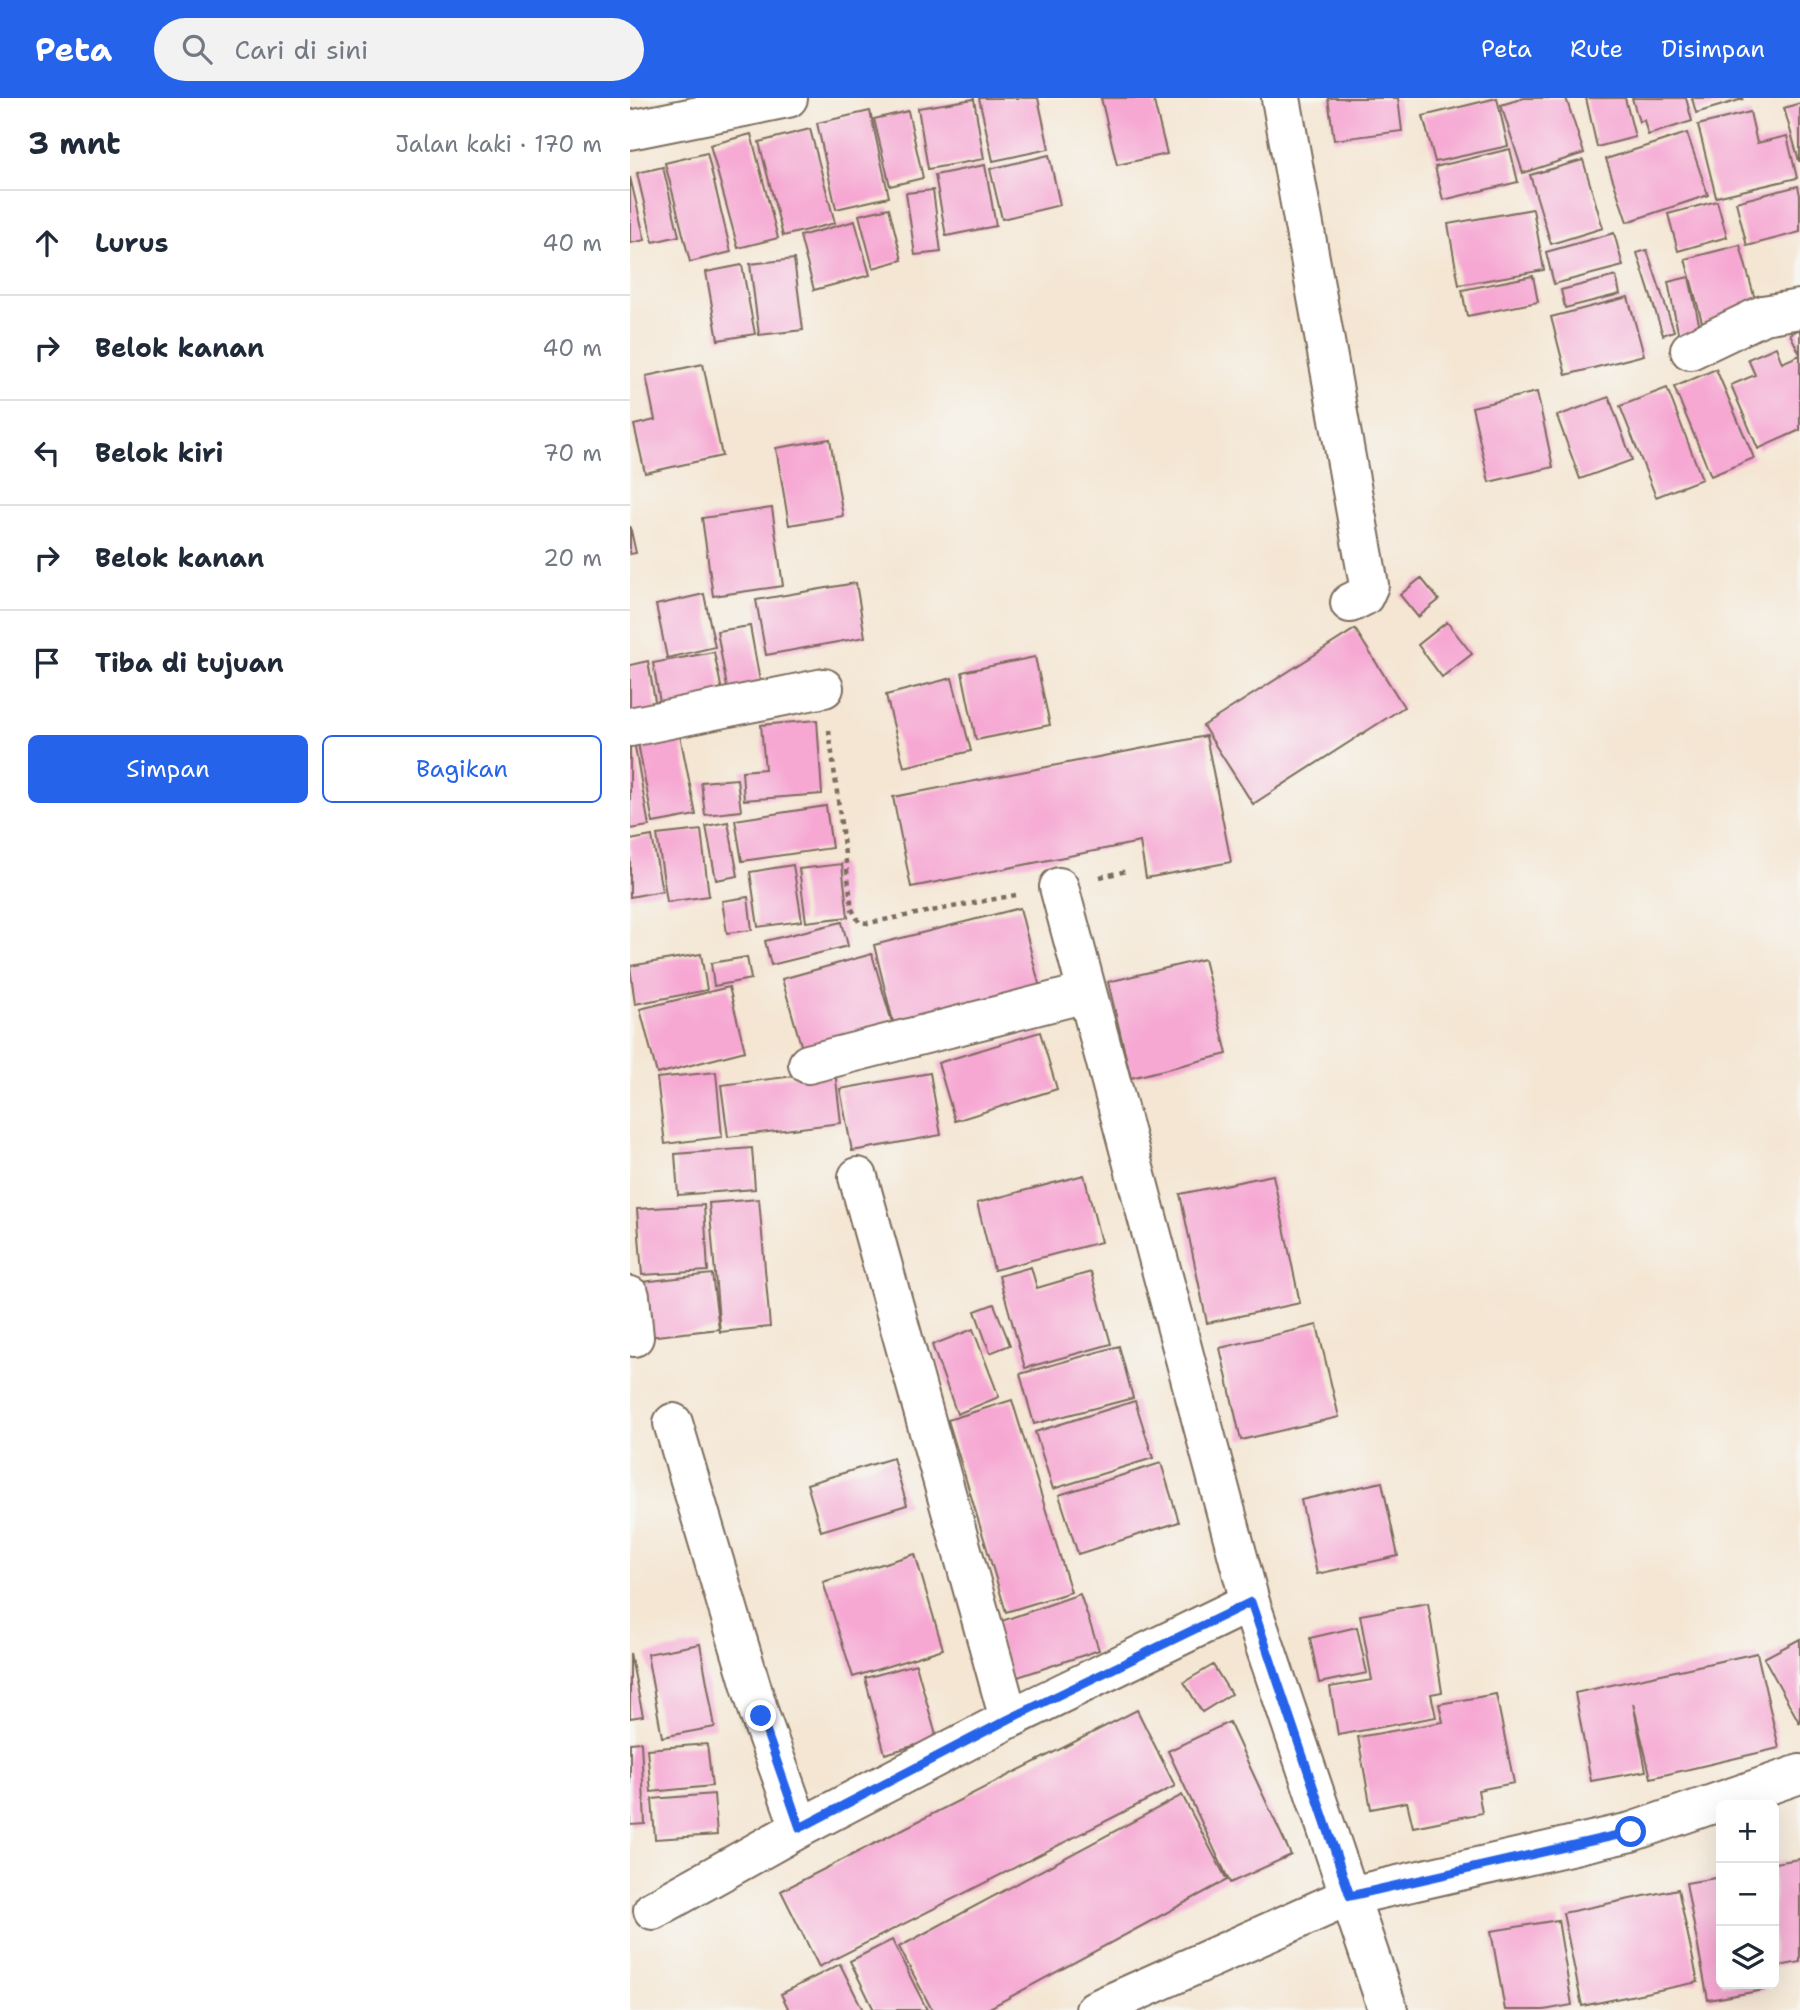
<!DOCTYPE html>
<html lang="id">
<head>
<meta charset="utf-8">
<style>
  :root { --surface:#fff; --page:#f2f2f3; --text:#1f2937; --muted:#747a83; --line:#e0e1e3; --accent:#2563eb }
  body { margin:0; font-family:"Shantell Sans",sans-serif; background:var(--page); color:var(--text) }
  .controls { position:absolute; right:21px; bottom:21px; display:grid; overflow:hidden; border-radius:10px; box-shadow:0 7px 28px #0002 }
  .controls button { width:63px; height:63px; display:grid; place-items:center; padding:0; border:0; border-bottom:2px solid var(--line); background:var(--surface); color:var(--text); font:35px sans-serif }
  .stop { position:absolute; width:21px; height:21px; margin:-16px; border:5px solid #2563eb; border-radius:50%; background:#fff }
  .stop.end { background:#2563eb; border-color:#fff; box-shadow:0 2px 7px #0008 }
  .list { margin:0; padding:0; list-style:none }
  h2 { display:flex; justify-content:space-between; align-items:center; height:91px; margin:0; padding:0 28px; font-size:30px }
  h2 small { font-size:23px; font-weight:400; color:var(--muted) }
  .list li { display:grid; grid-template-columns:46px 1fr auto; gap:21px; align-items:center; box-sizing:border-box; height:105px; padding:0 28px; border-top:2px solid var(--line) }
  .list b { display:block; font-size:26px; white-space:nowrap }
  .list em { font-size:23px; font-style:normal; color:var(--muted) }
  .actions { display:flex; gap:14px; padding:21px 28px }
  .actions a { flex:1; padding:16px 0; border:2px solid var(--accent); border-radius:10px; text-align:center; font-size:24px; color:var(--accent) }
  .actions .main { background:var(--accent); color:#fff }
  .icon { flex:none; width:38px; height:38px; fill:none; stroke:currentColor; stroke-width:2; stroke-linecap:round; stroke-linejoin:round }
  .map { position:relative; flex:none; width:1170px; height:1912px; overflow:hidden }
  header { display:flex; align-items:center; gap:42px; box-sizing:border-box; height:98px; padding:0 35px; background:var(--accent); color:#fff }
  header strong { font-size:33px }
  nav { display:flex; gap:38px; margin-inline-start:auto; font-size:24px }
  .search { width:490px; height:63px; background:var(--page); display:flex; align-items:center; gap:18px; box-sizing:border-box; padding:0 24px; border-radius:38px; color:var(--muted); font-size:26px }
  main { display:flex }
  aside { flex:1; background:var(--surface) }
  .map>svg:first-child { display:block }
</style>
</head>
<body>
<header>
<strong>Peta</strong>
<div class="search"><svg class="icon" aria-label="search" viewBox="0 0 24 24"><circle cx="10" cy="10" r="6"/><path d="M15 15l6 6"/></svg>Cari di sini</div>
<nav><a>Peta</a><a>Rute</a><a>Disimpan</a></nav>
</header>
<main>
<aside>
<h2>3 mnt<small>Jalan kaki · 170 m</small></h2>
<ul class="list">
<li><svg class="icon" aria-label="ahead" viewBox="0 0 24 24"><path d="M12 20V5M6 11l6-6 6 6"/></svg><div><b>Lurus</b></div><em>40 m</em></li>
<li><svg class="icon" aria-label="right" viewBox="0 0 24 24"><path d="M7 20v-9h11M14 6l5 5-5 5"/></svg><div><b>Belok kanan</b></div><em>40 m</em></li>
<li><svg class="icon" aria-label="left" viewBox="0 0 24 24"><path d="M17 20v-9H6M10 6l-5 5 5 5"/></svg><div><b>Belok kiri</b></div><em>70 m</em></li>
<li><svg class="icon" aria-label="right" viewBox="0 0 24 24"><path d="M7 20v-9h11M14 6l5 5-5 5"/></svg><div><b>Belok kanan</b></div><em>20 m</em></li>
<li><svg class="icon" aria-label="arrive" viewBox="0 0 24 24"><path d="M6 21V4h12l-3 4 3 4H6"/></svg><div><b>Tiba di tujuan</b></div></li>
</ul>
<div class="actions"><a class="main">Simpan</a><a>Bagikan</a></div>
</aside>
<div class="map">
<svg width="1170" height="1912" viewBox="0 0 1170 1912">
  <rect width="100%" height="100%" fill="#f6f6f2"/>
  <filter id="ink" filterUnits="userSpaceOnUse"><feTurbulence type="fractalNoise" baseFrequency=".0143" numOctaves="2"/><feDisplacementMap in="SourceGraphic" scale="14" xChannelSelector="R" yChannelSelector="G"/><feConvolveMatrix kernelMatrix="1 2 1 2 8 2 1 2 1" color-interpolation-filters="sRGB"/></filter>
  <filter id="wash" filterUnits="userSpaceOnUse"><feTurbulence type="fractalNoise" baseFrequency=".00686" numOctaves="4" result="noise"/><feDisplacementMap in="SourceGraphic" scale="28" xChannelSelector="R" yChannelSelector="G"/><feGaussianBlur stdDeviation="1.57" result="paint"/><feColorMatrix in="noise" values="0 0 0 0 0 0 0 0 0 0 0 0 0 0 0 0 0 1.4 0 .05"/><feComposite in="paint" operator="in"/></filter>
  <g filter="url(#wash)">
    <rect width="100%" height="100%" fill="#f4e6d3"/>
    <g id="blocks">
      <path fill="#f6a8d3" d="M 349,0 L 408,0 L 419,51 L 363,63 Z
        M 471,0 L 523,0 L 537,56 L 487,67 Z
        M 698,0 L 768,0 L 772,33 L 704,42 Z
        M 867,0 L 878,48 L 805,64 L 793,18 Z
        M 894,0 L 936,0 L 954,55 L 893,75 L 871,7 Z
        M 956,0 L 995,0 L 1005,39 L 967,49 Z
        M 1002,0 L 1056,0 L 1062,23 L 1018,37 L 1014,22 L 1009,24 Z
        M 1062,0 L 1113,0 L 1113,1 L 1066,15 Z
        M 344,1 L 354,61 L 298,71 L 288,10 Z
        M 1170,5 L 1170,63 L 1169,63 L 1154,10 Z
        M 240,13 L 259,99 L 206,111 L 187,25 Z
        M 278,13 L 293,80 L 260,88 L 244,21 Z
        M 1120,14 L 1127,45 L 1157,38 L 1167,80 L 1086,99 L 1068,27 Z
        M 180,31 L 205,125 L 153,138 L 129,44 Z
        M 1057,35 L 1078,97 L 997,124 L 976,61 Z
        M 121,36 L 148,140 L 108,150 L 80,47 Z
        M 880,51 L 888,84 L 813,102 L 805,69 Z
        M 77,55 L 101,154 L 60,164 L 35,65 Z
        M 419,57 L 430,107 L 372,121 L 360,71 Z
        M 953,62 L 973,130 L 921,146 L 900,77 Z
        M 355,67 L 366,128 L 316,138 L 305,77 Z
        M 33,69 L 49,138 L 23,144 L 7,75 Z
        M 0,79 L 15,142 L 0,145 Z
        M 1168,88 L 1170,97 L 1170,134 L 1117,148 L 1106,104 Z
        M 303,92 L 311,154 L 285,157 L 276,95 Z
        M 1087,103 L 1097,139 L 1048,153 L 1038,116 Z
        M 259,110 L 272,162 L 243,170 L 229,117 Z
        M 903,111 L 914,172 L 829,187 L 818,126 Z
        M 225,123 L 240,177 L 184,192 L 170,138 Z
        M 984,135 L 993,168 L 924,186 L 916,154 Z
        M 1110,147 L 1129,216 L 1074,231 L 1055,161 Z
        M 1017,152 L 1044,233 L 1033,237 L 1007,155 Z
        M 164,161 L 173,232 L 129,237 L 120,166 Z
        M 112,167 L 125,236 L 88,242 L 76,174 Z
        M 903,178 L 908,204 L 837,218 L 832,192 Z
        M 986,178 L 990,196 L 935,210 L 931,192 Z
        M 1059,179 L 1072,239 L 1050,244 L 1038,184 Z
        M 998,199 L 1014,257 L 936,277 L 921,219 Z
        M 1170,231 L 1170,256 L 1160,236 Z
        M 1146,249 L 1152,265 L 1170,257 L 1170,332 L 1128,351 L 1101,287 L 1125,277 L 1118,261 Z
        M 73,266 L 92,358 L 15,375 L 4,327 L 25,322 L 16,278 Z
        M 1086,271 L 1124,360 L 1081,378 L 1044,289 Z
        M 1037,290 L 1072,381 L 1026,399 L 990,308 Z
        M 907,294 L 923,369 L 859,384 L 842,309 Z
        M 979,299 L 1002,362 L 950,381 L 927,318 Z
        M 200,341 L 213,418 L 159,427 L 146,350 Z
        M 142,410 L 153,488 L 83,498 L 72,420 Z
        M 0,428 L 6,455 L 0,456 Z
        M 791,480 L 809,502 L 788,519 L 770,497 Z
        M 226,485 L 235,539 L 136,557 L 126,502 Z
        M 74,496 L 85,549 L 37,560 L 26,507 Z
        M 817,524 L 842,556 L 812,579 L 788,547 Z
        M 120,528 L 131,589 L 98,595 L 87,533 Z
        M 725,531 L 774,609 L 623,706 L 573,628 Z
        M 84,554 L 93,598 L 31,610 L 23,565 Z
        M 405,559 L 420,627 L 346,642 L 332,574 Z
        M 18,563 L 27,614 L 0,618 L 0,567 Z
        M 322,580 L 341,653 L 274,669 L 256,597 Z
        M 187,622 L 192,696 L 114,702 L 112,673 L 135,671 L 131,627 Z
        M 50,637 L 66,717 L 23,725 L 8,645 Z
        M 0,638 L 3,638 L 19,728 L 0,731 Z
        M 576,638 L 601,764 L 516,780 L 510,744 L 281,789 L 263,699 Z
        M 107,681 L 111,713 L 75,717 L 71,684 Z
        M 196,708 L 202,750 L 112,763 L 105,722 Z
        M 98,724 L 108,778 L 86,782 L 76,728 Z
        M 71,732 L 79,798 L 37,804 L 27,737 Z
        M 22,738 L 32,793 L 0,799 L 0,742 Z
        M 212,766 L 218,819 L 176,824 L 169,771 Z
        M 163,767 L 172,823 L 128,829 L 120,774 Z
        M 118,799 L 122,832 L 97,835 L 92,803 Z
        M 390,810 L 411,894 L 265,932 L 244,847 Z
        M 212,824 L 218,848 L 141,867 L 135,843 Z
        M 71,856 L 77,892 L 5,906 L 0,868 Z
        M 242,856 L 263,928 L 173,954 L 152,881 Z
        M 117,859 L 121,881 L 84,888 L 81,865 Z
        M 574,861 L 597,956 L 501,980 L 478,884 Z
        M 99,889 L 115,953 L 27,976 L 10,911 Z
        M 410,934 L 427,991 L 325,1023 L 308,965 Z
        M 205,973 L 211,1025 L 98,1039 L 91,987 Z
        M 86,974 L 92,1039 L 35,1046 L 27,980 Z
        M 300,975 L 311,1037 L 222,1053 L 210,991 Z
        M 122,1050 L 125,1091 L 48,1097 L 45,1056 Z
        M 454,1077 L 471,1144 L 364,1172 L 347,1105 Z
        M 643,1077 L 670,1205 L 577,1225 L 550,1096 Z
        M 129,1101 L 140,1229 L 90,1234 L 79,1105 Z
        M 74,1107 L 78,1173 L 12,1177 L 7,1111 Z
        M 401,1169 L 407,1190 L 461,1174 L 481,1246 L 395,1270 L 369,1178 Z
        M 82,1176 L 89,1231 L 9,1240 L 3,1185 Z
        M 364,1206 L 380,1247 L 360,1255 L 345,1213 Z
        M 687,1227 L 709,1319 L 611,1342 L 590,1250 Z
        M 343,1231 L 369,1299 L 327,1316 L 302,1247 Z
        M 489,1248 L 503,1300 L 404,1326 L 390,1276 Z
        M 382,1302 L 441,1494 L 376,1514 L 318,1322 Z
        M 505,1303 L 523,1360 L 423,1391 L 405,1334 Z
        M 263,1360 L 277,1407 L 191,1433 L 177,1386 Z
        M 531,1365 L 549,1424 L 448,1456 L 429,1397 Z
        M 752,1384 L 768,1458 L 687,1476 L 671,1402 Z
        M 285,1456 L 313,1551 L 223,1579 L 193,1484 Z
        M 450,1496 L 469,1552 L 382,1581 L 363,1526 Z
        M 798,1505 L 812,1594 L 801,1596 L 806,1619 L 708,1637 L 700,1589 L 742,1582 L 730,1517 Z
        M 727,1529 L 737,1575 L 689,1585 L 680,1540 Z
        M 1170,1541 L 1170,1626 L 1134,1560 Z
        M 70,1546 L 85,1629 L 32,1639 L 17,1556 Z
        M 0,1555 L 13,1618 L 0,1620 Z
        M 1127,1555 L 1149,1650 L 1021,1680 L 1003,1605 L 1016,1673 L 961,1683 L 945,1595 Z
        M 286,1566 L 307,1641 L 255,1656 L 235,1580 Z
        M 583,1567 L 601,1596 L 572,1614 L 554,1584 Z
        M 866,1596 L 884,1685 L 848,1692 L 852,1715 L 783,1729 L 777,1704 L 741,1711 L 728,1639 L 813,1624 L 809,1606 Z
        M 507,1612 L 545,1688 L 189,1869 L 151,1793 Z
        M 599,1624 L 661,1757 L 600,1785 L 538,1653 Z
        M 11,1644 L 15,1726 L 0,1727 L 0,1645 Z
        M 77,1646 L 82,1688 L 21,1694 L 17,1651 Z
        M 84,1696 L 87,1737 L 25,1741 L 22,1701 Z
        M 552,1697 L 597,1782 L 356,1912 L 302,1912 L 269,1849 Z
        M 1170,1761 L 1170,1864 L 1144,1869 L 1144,1765 Z
        M 1091,1779 L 1091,1886 L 1133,1886 L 1134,1892 L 1078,1902 L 1056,1785 Z
        M 1048,1791 L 1068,1884 L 952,1908 L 933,1815 Z
        M 928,1822 L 942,1907 L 914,1912 L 875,1912 L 861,1833 Z
        M 262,1842 L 297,1912 L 244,1912 L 220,1863 Z
        M 210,1866 L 233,1912 L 159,1912 L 151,1896 Z"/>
    </g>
  </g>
  <g filter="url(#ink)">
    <use href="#blocks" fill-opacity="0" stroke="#7c6c5d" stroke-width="2"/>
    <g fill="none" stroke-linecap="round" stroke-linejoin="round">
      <defs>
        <path id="minor" d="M 651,0 L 739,487 L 734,498 L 720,505
          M 0,32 L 158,0
          M 1060,252 L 1133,217 L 1170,211
          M 0,629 L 194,590
          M 429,789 L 620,1504 L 758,1912
          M 178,966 L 456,895
          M 228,1079 L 379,1621
          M 0,1198 L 4,1239
          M 43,1325 L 130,1618 L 170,1730
          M 23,1812 L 170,1730 L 379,1621 L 620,1504
          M 465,1912 L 720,1798 L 1001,1734 L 1170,1676"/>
      </defs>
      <use href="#minor" stroke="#7c6c5d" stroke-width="42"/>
      <path stroke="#7c6c5d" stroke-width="4.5" stroke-dasharray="5 5" stroke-linecap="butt" d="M 199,632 L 222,811 L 229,824 L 238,825 L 386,797
        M 470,779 L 497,773"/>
      <use href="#minor" stroke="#fff" stroke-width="38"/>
    </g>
  </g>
  <g fill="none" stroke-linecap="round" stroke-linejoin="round" filter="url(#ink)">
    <path stroke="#2563eb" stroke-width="9" d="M 131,1618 L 170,1730 L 379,1621 L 621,1504 L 720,1798 L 1001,1734"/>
  </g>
</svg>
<div class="controls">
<button>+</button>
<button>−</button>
<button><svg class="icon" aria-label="layers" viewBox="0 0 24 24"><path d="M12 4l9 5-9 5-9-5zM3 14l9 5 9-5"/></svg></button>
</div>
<div class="stop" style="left:1001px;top:1734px"></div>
<div class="stop end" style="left:131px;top:1618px"></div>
</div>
</main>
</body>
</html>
